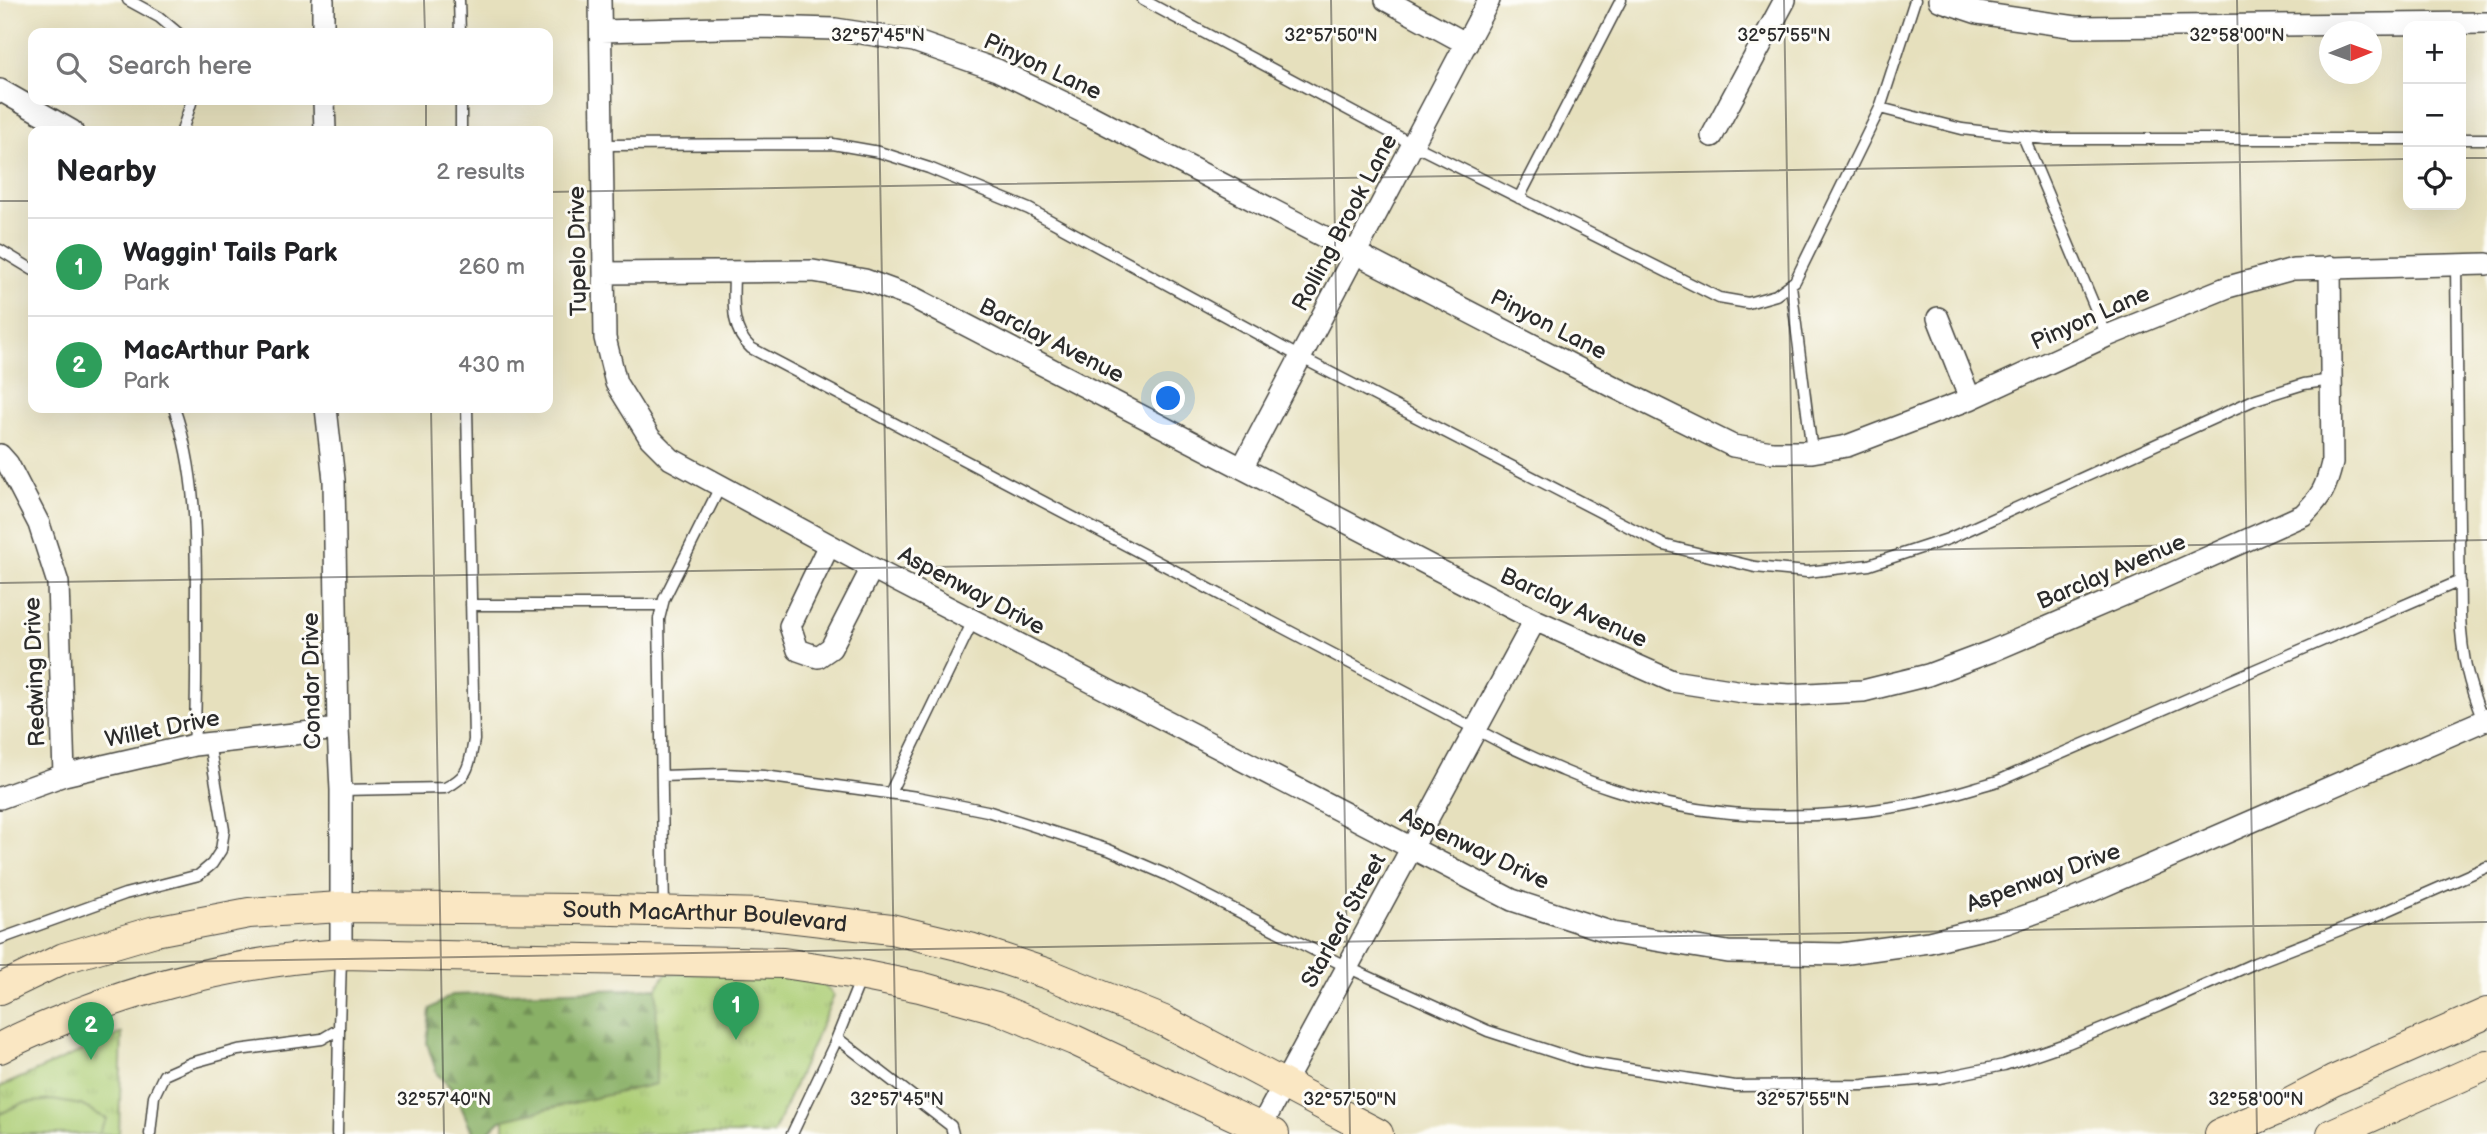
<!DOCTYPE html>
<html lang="en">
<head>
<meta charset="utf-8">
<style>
  :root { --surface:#fff; --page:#f6f6f6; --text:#202124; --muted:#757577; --line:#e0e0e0; --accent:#1f6fb2 }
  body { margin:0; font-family:"Balsamiq Sans",sans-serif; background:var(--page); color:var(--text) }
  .controls { position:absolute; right:21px; top:21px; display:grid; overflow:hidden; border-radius:14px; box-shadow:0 7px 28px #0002 }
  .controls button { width:63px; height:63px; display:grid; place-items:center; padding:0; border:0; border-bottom:2px solid var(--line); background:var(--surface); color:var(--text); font:35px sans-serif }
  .compass { position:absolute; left:2319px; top:21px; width:63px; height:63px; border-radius:50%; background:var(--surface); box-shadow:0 7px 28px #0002; rotate:89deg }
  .you { position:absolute; left:1169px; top:399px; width:24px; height:24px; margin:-18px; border:5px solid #fff; border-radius:50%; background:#1a73e8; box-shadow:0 0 0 10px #1a73e833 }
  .badge { display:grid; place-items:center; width:46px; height:46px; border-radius:50%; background:var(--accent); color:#fff; font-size:23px; font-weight:700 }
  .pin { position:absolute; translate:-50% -58px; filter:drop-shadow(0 2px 4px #0008) }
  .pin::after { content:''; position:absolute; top:37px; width:24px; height:21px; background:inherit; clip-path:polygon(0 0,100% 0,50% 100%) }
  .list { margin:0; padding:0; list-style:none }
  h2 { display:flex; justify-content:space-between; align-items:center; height:91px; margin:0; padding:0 28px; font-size:30px }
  h2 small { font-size:23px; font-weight:400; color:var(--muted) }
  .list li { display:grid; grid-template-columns:46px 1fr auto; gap:21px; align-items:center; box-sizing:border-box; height:98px; padding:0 28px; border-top:2px solid var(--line) }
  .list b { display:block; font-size:26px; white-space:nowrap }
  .list p { margin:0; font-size:23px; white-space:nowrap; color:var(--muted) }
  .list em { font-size:23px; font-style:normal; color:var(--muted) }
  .icon { flex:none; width:38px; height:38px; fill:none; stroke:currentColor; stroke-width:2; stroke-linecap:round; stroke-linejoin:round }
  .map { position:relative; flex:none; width:2487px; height:1134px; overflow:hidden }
  .search { position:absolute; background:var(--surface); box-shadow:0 7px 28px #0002; left:28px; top:28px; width:525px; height:77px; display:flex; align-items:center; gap:18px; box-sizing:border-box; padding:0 24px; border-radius:14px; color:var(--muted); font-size:26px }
  .panel { position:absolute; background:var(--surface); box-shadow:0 7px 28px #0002; left:28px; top:126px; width:525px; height:287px; border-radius:14px }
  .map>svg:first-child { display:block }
</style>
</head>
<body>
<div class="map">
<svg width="2487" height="1134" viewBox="0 0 2487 1134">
  <defs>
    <pattern id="forest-firs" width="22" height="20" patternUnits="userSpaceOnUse" patternTransform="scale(1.75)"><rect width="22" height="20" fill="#89b066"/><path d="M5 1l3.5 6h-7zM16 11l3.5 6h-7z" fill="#708f54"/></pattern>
    <pattern id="park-tufts" width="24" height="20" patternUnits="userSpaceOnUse" patternTransform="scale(1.75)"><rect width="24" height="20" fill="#accd75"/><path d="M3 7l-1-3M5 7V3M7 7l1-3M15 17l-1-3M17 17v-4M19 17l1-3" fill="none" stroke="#94b065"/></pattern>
  </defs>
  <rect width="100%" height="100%" fill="#fdfcf7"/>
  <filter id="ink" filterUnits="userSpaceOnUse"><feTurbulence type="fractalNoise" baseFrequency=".0143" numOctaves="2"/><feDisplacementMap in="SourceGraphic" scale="14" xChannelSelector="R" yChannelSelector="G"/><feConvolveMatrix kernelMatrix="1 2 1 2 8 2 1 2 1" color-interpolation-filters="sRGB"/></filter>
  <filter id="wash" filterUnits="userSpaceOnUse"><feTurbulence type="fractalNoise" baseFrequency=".00686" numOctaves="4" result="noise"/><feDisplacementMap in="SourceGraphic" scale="28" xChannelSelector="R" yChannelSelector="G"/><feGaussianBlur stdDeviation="1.57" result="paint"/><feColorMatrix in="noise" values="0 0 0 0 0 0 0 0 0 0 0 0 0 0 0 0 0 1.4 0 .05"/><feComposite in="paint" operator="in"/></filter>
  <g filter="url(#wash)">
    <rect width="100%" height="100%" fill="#e6e0bd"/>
    <path fill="url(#forest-firs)" stroke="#5a6e48" stroke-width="2" d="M 657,988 L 656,1084 L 501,1120 L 486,1134 L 473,1134 L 455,1092 L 437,1074 L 427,1043 L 430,1009 L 452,995 Z"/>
    <path fill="url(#park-tufts)" stroke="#6c7c50" stroke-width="2" d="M 666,973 L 818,976 L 834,996 L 773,1134 L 504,1134 L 504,1119 L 656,1084 L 657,988 Z
      M 122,1033 L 119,1134 L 0,1134 L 0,1087 Z"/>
    <path fill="#accd75" stroke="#6c7c50" stroke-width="2" d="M 52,1100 L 81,1105 L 107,1119 L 98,1134 L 0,1134 L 0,1114 L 23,1103 Z"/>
  </g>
  <g filter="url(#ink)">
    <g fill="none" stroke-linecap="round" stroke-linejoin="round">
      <defs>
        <path id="lane" d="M 128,0 L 159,17 L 178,33
          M 459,0 L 460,33
          M 1143,0 L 1414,145 L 1719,298 L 1748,303 L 1776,295 L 1795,281 L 1880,108 L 1915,0
          M 461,100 L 461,131
          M 1880,108 L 1962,129 L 2046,139 L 2408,139
          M 182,131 L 192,100
          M 2023,136 L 2107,336
          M 2461,139 L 2487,139
          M 602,145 L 833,144 L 879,152 L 929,168 L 1029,209 L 1302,358 L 1664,545 L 1755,567 L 1807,572 L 1869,565 L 1948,539 L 2256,399 L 2304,384 L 2331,380
          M 1519,198 L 1621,0
          M 0,250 L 33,270
          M 2456,265 L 2460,616 C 2462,658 2468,682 2483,721
          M 734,271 C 734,298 729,329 751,348 L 1504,744 C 1539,760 1574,777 1612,789 C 1703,819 1806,822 1901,806 C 1934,801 1966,790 1998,781 L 2460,581
          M 1791,285 L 1812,452
          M 174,408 C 197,472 196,543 196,610 C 196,655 197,700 194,745
          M 471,605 L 662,605
          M 662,776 L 724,774 L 764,776 L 917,797 L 987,811 L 1109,850 L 1167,875 L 1347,967 L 1488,1031 L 1584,1062 L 1735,1086 L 1863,1085 L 1940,1078 L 2004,1065 L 2068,1043 L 2159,1006 L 2255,963 L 2373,917 L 2487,867
          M 341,790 L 445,788 C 470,776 469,765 474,740 L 467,408
          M 890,793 L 973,621
          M 664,911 L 659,619 L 664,599 L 720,487
          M 0,939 L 125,894 L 199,875 L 212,864 L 221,850 L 224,830 L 209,743
          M 837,1038 L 951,1126 L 953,1134
          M 150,1134 L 154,1096 L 164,1075 L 191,1063 L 238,1050 L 322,1039 L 339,1029 L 341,957
          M 337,1134 L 339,1029
          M 792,1134 L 834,1045 L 861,978"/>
        <path id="street" d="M 323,0 L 323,33
          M 600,0 L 605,338 L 616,383 L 650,438 L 671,459 L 872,568 L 1512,900 L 1613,933 L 1728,952 L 1841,954 L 1929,942 L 2006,923 L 2071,900 L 2487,719
          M 1386,0 L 1467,44
          M 1939,0 L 1978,13 L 2076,27 L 2487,23
          M 601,31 L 761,27 L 835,29 L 914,41 L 997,70 L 1087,114 L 1614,387 L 1733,446 L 1772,452 L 1812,452 L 1847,446 L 1970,399 L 2107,336 L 2228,287 L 2293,269 L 2487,264
          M 0,90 L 72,131
          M 324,100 L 325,131
          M 1712,136 L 1785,0
          M 604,273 L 813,271 L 865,280 L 914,298 L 1535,620 L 1672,681 L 1743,692 L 1790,695 L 1863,691 L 1928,675 L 1992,651 L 2135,590 L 2303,515 C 2322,496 2326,488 2332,463 L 2330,267
          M 1938,318 L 1970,399
          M 326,408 L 334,480 L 338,729 L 341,790 L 341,954
          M 0,455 L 8,464 L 39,524 L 58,583 L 64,775
          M 1242,468 L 1489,0
          M 829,545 L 790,626 L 798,650 L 818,657 L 831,648 L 872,568
          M 0,798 L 64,775 L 194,745 L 338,729
          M 1257,1134 L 1535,620"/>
        <g id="secondary">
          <path id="s1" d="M 0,989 L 64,958 L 155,931 L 249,913 L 340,907 L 576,909 L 762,914 L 891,929 L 970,948 L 1048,974 L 1164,1021 L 1378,1134"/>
          <path d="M 0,1048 C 25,1034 52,1024 79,1013 C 164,980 250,961 341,954 L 783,963 L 850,973 L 920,987 L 996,1008 L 1074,1040 L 1274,1134"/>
          <path d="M 2220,1134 L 2277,1110 L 2333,1081 L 2487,1013"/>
          <path d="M 2332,1134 L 2487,1065"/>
        </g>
      </defs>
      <use href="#lane" stroke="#474641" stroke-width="13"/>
      <use href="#street" stroke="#474641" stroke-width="24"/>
      <use href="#secondary" stroke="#474641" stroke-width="32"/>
      <use href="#lane" stroke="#fff" stroke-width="10"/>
      <use href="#street" stroke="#fff" stroke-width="21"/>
      <use href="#secondary" stroke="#fae7c3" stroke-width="30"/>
    </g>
  </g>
  <path fill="none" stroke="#2b2b2b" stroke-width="2" stroke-opacity="0.45" d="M 424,0 L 425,33M 877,0 L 897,1134M 1331,0 L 1350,1134M 1784,0 L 1803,1134M 2237,0 L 2257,1134M 426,100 L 426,131M 2461,158 L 2487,158M 548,192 L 2408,159M 0,201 L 33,201M 431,408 L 444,1134M 0,583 L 2487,540M 0,965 L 2487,922"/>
  <g text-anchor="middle" stroke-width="6" stroke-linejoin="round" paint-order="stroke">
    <g font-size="23" fill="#2b2b2b" stroke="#fdfcf7">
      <text transform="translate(1043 66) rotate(25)" y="8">Pinyon Lane</text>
      <text transform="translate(1344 222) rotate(-62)" y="8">Rolling Brook Lane</text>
      <text transform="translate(577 251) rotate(-91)" y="8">Tupelo Drive</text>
      <text transform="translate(2090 317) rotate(-24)" y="8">Pinyon Lane</text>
      <text transform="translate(1549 324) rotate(27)" y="8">Pinyon Lane</text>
      <text transform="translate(1052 340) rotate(27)" y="8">Barclay Avenue</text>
      <text transform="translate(2111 571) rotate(-23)" y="8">Barclay Avenue</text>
      <text transform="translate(972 590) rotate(28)" y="8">Aspenway Drive</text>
      <text transform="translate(1574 607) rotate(25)" y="8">Barclay Avenue</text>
      <text transform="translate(34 672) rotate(-92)" y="8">Redwing Drive</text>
      <text transform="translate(311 681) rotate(-91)" y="8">Condor Drive</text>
      <text transform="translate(162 728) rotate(-11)" y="8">Willet Drive</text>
      <text transform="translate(1475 848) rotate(25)" y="8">Aspenway Drive</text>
      <text transform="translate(2043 877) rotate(-20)" y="8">Aspenway Drive</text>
      <text dy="8" stroke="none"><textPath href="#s1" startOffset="718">South MacArthur Boulevard</textPath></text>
      <text transform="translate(1343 920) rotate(-61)" y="8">Starleaf Street</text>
    </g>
  </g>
  <g font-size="18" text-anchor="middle" fill="#2b2b2b" stroke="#fdfcf7" stroke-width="6" stroke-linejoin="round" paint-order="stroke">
    <text x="878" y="41">32°57'45"N</text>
    <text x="1331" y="41">32°57'50"N</text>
    <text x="1784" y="41">32°57'55"N</text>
    <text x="2237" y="41">32°58'00"N</text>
    <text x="444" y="1105">32°57'40"N</text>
    <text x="897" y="1105">32°57'45"N</text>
    <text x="1350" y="1105">32°57'50"N</text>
    <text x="1803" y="1105">32°57'55"N</text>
    <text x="2256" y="1105">32°58'00"N</text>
  </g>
</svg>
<div class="controls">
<button>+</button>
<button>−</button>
<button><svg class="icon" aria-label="locate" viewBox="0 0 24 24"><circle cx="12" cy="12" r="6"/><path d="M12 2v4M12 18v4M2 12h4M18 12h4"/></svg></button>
</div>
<svg class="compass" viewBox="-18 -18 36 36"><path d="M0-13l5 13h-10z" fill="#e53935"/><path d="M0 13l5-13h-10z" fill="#757577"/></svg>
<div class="you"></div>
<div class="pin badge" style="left:736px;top:1040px;background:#2e9e5b">1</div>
<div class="pin badge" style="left:91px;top:1060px;background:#2e9e5b">2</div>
<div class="search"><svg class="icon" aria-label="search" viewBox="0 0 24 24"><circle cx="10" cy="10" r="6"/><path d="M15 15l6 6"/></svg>Search here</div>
<section class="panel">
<h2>Nearby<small>2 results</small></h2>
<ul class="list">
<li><span class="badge" style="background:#2e9e5b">1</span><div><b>Waggin' Tails Park</b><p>Park</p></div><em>260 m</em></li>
<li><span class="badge" style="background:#2e9e5b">2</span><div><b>MacArthur Park</b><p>Park</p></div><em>430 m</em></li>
</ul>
</section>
</div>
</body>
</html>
